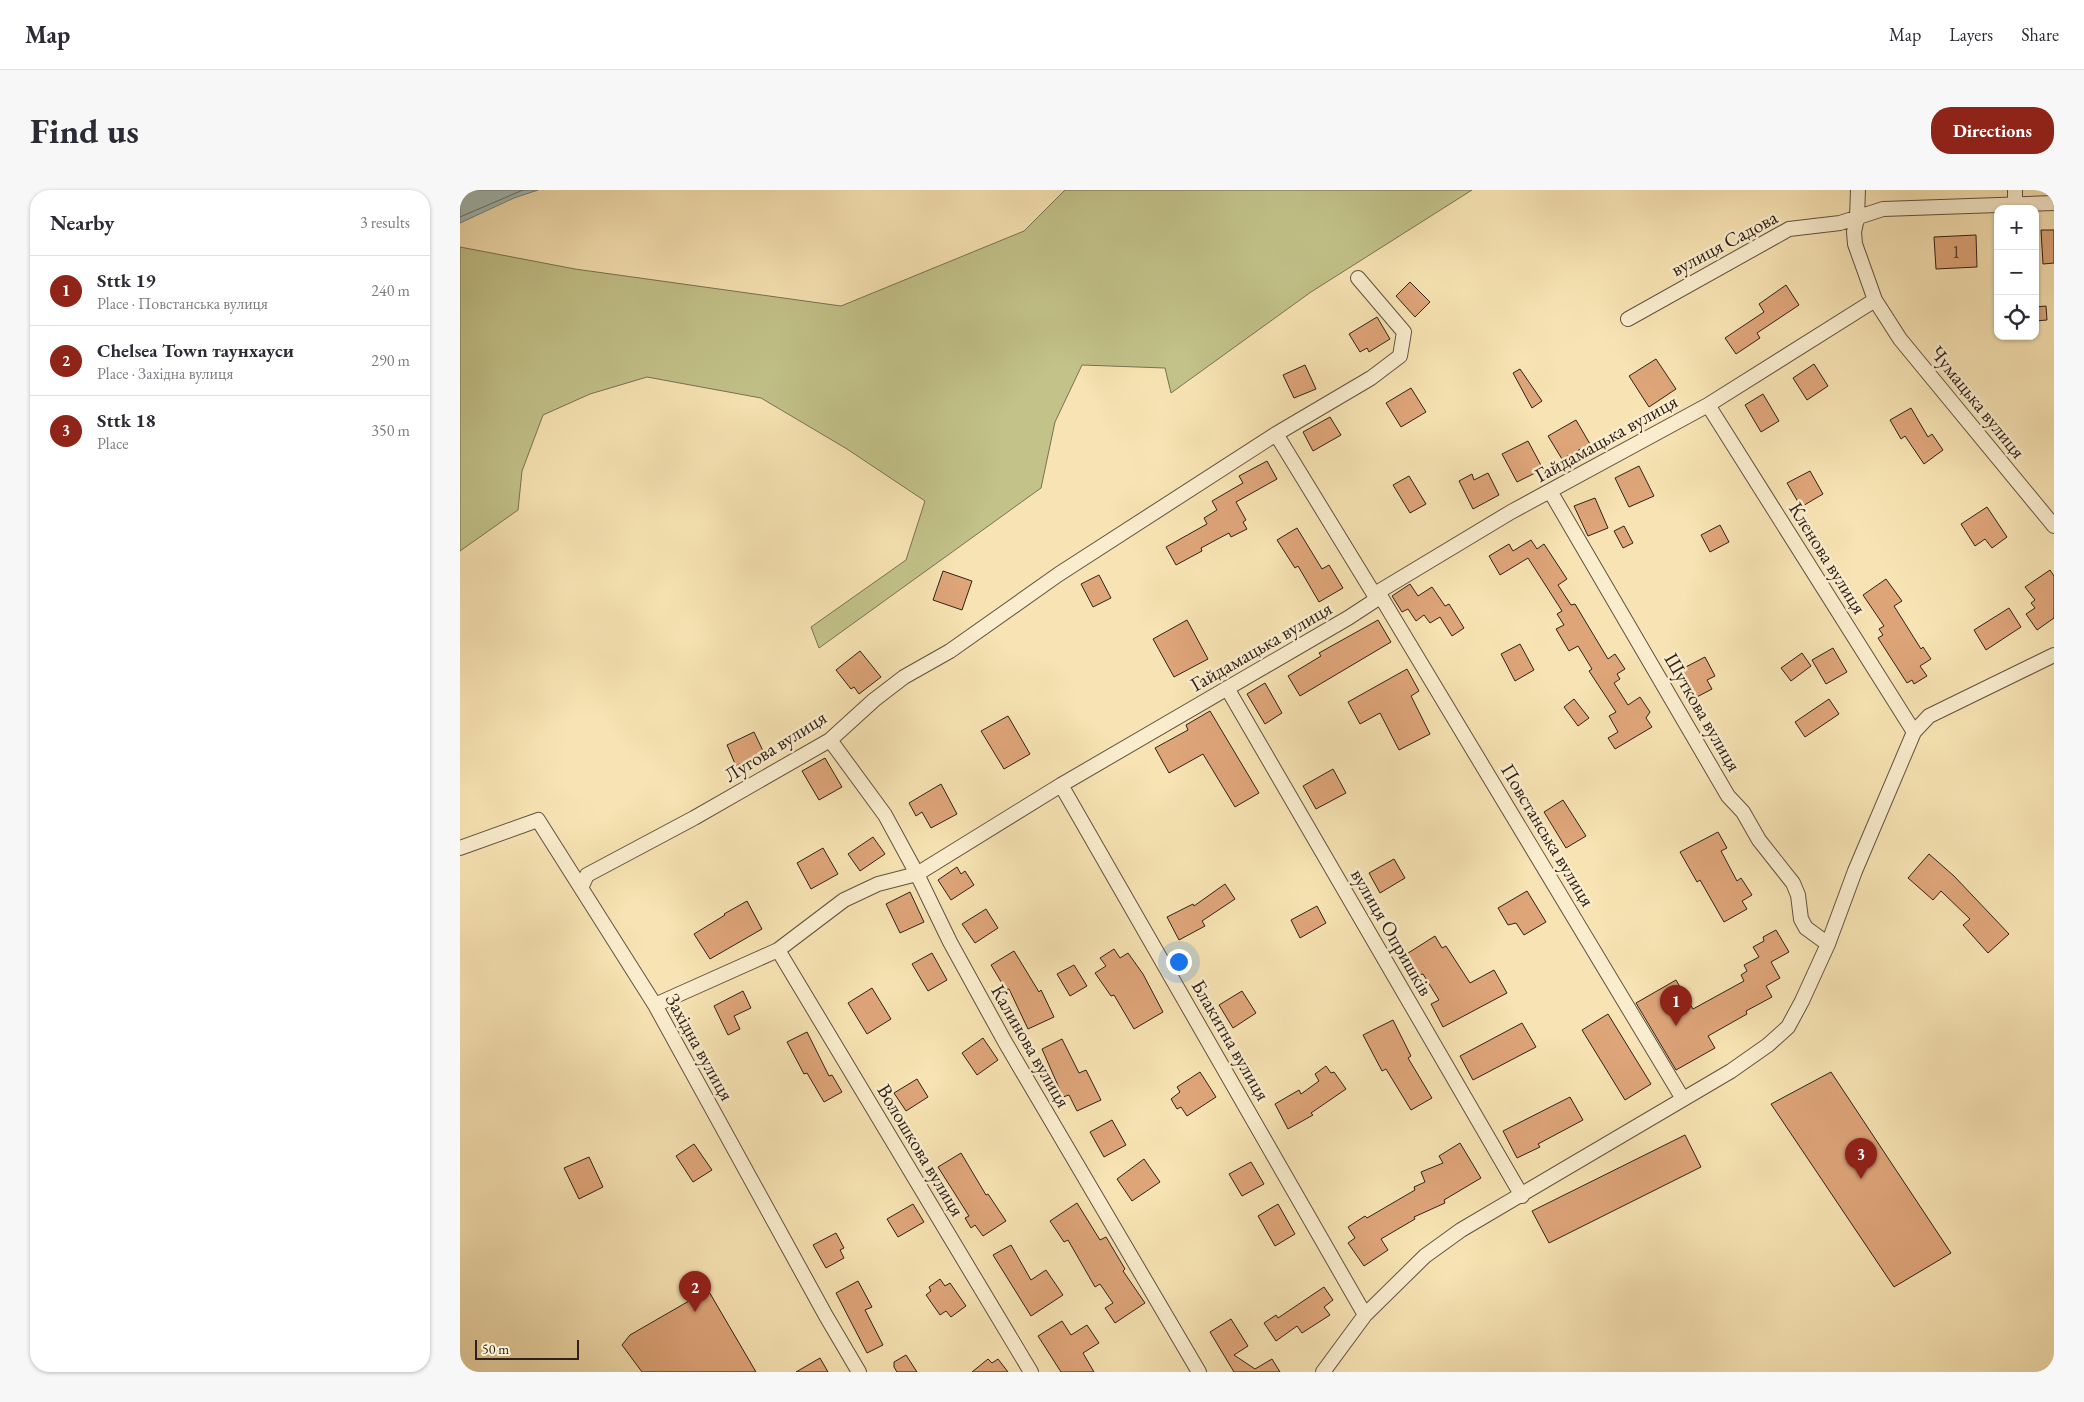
<!DOCTYPE html>
<html lang="en">
<head>
<meta charset="utf-8">
<style>
  :root { --surface:#fff; --page:#f7f7f7; --text:#2b2b33; --muted:#7c7c81; --line:#e1e1e2; --accent:#8f2418 }
  body { margin:0; font-family:"EB Garamond",serif; background:var(--page); color:var(--text) }
  .controls { position:absolute; right:15px; top:15px; display:grid; overflow:hidden; border-radius:10px; box-shadow:0 1px 4px #0004 }
  .controls button { width:45px; height:45px; display:grid; place-items:center; padding:0; border:0; border-bottom:1px solid var(--line); background:var(--surface); color:var(--text); font:25px sans-serif }
  .scale { position:absolute; left:15px; bottom:12px; width:104px; box-sizing:border-box; padding-left:5px; border:2px solid #30211a; border-top:0; font-size:14px; line-height:18px; white-space:nowrap; color:#30211a; -webkit-text-stroke:4px #faedce; paint-order:stroke }
  .you { position:absolute; left:718px; top:771px; width:18px; height:18px; margin:-12px; border:4px solid #fff; border-radius:50%; background:#1a73e8; box-shadow:0 0 0 8px #1a73e833 }
  .badge { display:grid; place-items:center; width:32px; height:32px; border-radius:50%; background:var(--accent); color:#fff; font-size:16px; font-weight:700 }
  .pin { position:absolute; translate:-50% -41px; filter:drop-shadow(0 1px 2px #0008) }
  .pin::after { content:''; position:absolute; top:26px; width:18px; height:15px; background:inherit; clip-path:polygon(0 0,100% 0,50% 100%) }
  .list { margin:0; padding:0; list-style:none }
  h2 { display:flex; justify-content:space-between; align-items:center; height:65px; margin:0; padding:0 20px; font-size:21px }
  h2 small { font-size:16px; font-weight:400; color:var(--muted) }
  .list li { display:grid; grid-template-columns:32px 1fr auto; gap:15px; align-items:center; box-sizing:border-box; height:70px; padding:0 20px; border-top:1px solid var(--line) }
  .list b { display:block; font-size:19px; white-space:nowrap }
  .list p { margin:0; font-size:16px; white-space:nowrap; color:var(--muted) }
  .list em { font-size:16px; font-style:normal; color:var(--muted) }
  .icon { flex:none; width:28px; height:28px; fill:none; stroke:currentColor; stroke-width:2; stroke-linecap:round; stroke-linejoin:round }
  .map { position:relative; flex:none; width:1594px; height:1182px; overflow:hidden; border-radius:20px }
  header { display:flex; align-items:center; gap:30px; box-sizing:border-box; height:70px; padding:0 25px; background:var(--surface); border-bottom:1px solid var(--line) }
  header strong { font-size:24px }
  nav { display:flex; gap:28px; margin-inline-start:auto; font-size:18px }
  .intro { display:flex; align-items:center; justify-content:space-between; box-sizing:border-box; height:120px; padding:0 30px }
  h1 { margin:0; font-size:35px }
  .button { padding:12px 22px; border-radius:20px; background:var(--accent); color:#fff; font-size:18px; font-weight:700 }
  main { display:flex; gap:30px; padding:0 30px }
  aside { flex:1; background:var(--surface); border-radius:20px; box-shadow:0 1px 4px #0004 }
  .map>svg:first-child { display:block }
</style>
</head>
<body>
<header>
<strong>Map</strong>
<nav><a>Map</a><a>Layers</a><a>Share</a></nav>
</header>
<div class="intro"><h1>Find us</h1><a class="button">Directions</a></div>
<main>
<aside>
<h2>Nearby<small>3 results</small></h2>
<ul class="list">
<li><span class="badge">1</span><div><b>Sttk 19</b><p>Place · Повстанська вулиця</p></div><em>240 m</em></li>
<li><span class="badge">2</span><div><b>Chelsea Town таунхауси</b><p>Place · Західна вулиця</p></div><em>290 m</em></li>
<li><span class="badge">3</span><div><b>Sttk 18</b><p>Place</p></div><em>350 m</em></li>
</ul>
</aside>
<div class="map">
<svg width="1594" height="1182" viewBox="0 0 1594 1182">
  <rect width="100%" height="100%" fill="#f7e3b3"/>
  <filter id="stains"><feTurbulence type="fractalNoise" baseFrequency=".004" numOctaves="4"/><feColorMatrix values="0 0 0 0 .2 0 0 0 0 .09 0 0 0 0 .02 0 0 0 .5 -.17"/></filter>
  <radialGradient id="worn" r=".72"><stop offset=".6" stop-color="#630" stop-opacity="0"/><stop offset="1" stop-color="#630" stop-opacity=".3"/></radialGradient>
  <path fill="#c2c289" stroke="#797252" d="M 605,0 L 1012,0 L 851,102 L 711,203 L 705,178 L 622,175 L 595,232 L 581,298 L 359,458 L 351,437 L 446,370 L 465,311 L 387,259 L 301,208 L 187,187 L 130,204 L 83,225 L 62,281 L 58,320 L 0,361 L 0,57 L 115,79 L 381,116 L 564,41 Z"/>
  <path fill="#a1bcb7" stroke="#747e78" d="M 0,0 L 78,0 L 54,8 L 0,33 Z"/>
  <g fill="none" stroke-linecap="round" stroke-linejoin="round">
    <path stroke="#686e68" stroke-width="1" d="M 0,27 L 63,0"/>
  </g>
  <path fill="#dea579" stroke="#30211a" d="M 1581,40 L 1594,40 L 1594,73 L 1583,74 Z
    M 1516,45 L 1517,77 L 1476,79 L 1474,47 Z
    M 950,92 L 970,112 L 955,127 L 936,106 Z
    M 1326,95 L 1339,115 L 1297,143 L 1300,148 L 1276,164 L 1265,148 L 1304,122 L 1299,114 Z
    M 1586,116 L 1587,130 L 1575,131 L 1575,117 Z
    M 917,127 L 930,149 L 909,162 L 907,158 L 900,162 L 889,144 Z
    M 1196,169 L 1216,199 L 1189,217 L 1169,186 Z
    M 1354,174 L 1368,196 L 1347,210 L 1333,188 Z
    M 845,175 L 856,199 L 834,208 L 823,185 Z
    M 1060,179 L 1082,211 L 1072,218 L 1053,183 Z
    M 951,198 L 966,222 L 941,237 L 926,213 Z
    M 1303,204 L 1319,231 L 1301,242 L 1285,215 Z
    M 1451,218 L 1468,247 L 1472,244 L 1483,260 L 1464,274 L 1445,246 L 1441,249 L 1430,230 Z
    M 870,227 L 881,245 L 853,261 L 843,242 Z
    M 1116,230 L 1130,254 L 1102,269 L 1088,246 Z
    M 1068,251 L 1083,279 L 1057,292 L 1042,264 Z
    M 807,271 L 817,289 L 776,312 L 786,330 L 783,332 L 787,339 L 771,347 L 769,343 L 741,358 L 742,361 L 716,375 L 706,357 L 747,334 L 744,328 L 757,320 L 752,311 L 783,293 L 779,286 Z
    M 1179,276 L 1194,306 L 1169,317 L 1155,288 Z
    M 1350,281 L 1363,304 L 1341,317 L 1327,293 Z
    M 1028,283 L 1039,305 L 1013,319 L 999,291 L 1012,284 L 1014,290 Z
    M 949,286 L 966,314 L 950,323 L 933,295 Z
    M 1135,308 L 1148,338 L 1128,346 L 1114,316 Z
    M 1527,317 L 1547,347 L 1532,358 L 1525,349 L 1515,356 L 1501,334 Z
    M 1260,335 L 1269,352 L 1250,362 L 1241,345 Z
    M 1164,336 L 1173,353 L 1163,358 L 1154,341 Z
    M 837,338 L 862,379 L 869,375 L 883,398 L 859,412 L 838,376 L 835,378 L 817,350 Z
    M 1071,350 L 1077,359 L 1084,354 L 1107,389 L 1098,395 L 1111,415 L 1115,414 L 1148,469 L 1155,464 L 1165,479 L 1157,484 L 1160,489 L 1154,493 L 1168,515 L 1180,507 L 1190,522 L 1186,528 L 1192,537 L 1155,559 L 1148,548 L 1158,542 L 1149,526 L 1156,522 L 1129,481 L 1132,479 L 1118,456 L 1109,461 L 1096,439 L 1104,435 L 1097,424 L 1102,421 L 1068,368 L 1040,385 L 1029,366 L 1049,354 L 1053,361 Z
    M 1590,380 L 1594,386 L 1594,428 L 1577,440 L 1566,424 L 1575,418 L 1571,413 L 1575,410 L 1565,397 Z
    M 483,381 L 512,391 L 502,420 L 473,410 Z
    M 639,385 L 651,408 L 633,417 L 621,394 Z
    M 1426,389 L 1442,411 L 1434,416 L 1461,459 L 1463,457 L 1471,469 L 1460,476 L 1467,486 L 1454,494 L 1452,490 L 1447,493 L 1418,448 L 1423,445 L 1419,439 L 1424,436 L 1403,405 Z
    M 950,394 L 958,406 L 972,397 L 985,416 L 989,414 L 1004,438 L 992,446 L 980,427 L 970,433 L 964,425 L 956,431 L 948,419 L 942,422 L 932,406 Z
    M 1549,418 L 1561,437 L 1526,460 L 1514,440 Z
    M 727,430 L 748,469 L 714,487 L 693,449 Z
    M 918,430 L 931,452 L 840,506 L 828,486 L 861,466 L 859,463 Z
    M 1060,454 L 1074,480 L 1055,491 L 1041,464 Z
    M 1373,458 L 1387,482 L 1366,494 L 1352,470 Z
    M 400,461 L 421,487 L 399,504 L 394,497 L 391,499 L 376,480 Z
    M 1342,463 L 1351,476 L 1331,491 L 1321,478 Z
    M 1245,467 L 1255,486 L 1247,490 L 1252,499 L 1235,508 L 1220,480 Z
    M 947,479 L 959,501 L 951,506 L 970,544 L 939,560 L 920,523 L 900,534 L 888,512 Z
    M 805,493 L 822,523 L 805,534 L 787,504 Z
    M 1114,509 L 1129,528 L 1118,536 L 1104,517 Z
    M 1369,509 L 1379,524 L 1345,547 L 1335,532 Z
    M 750,521 L 799,603 L 775,617 L 743,564 L 709,583 L 695,558 L 728,540 L 726,535 Z
    M 548,526 L 570,564 L 544,579 L 521,541 Z
    M 294,542 L 304,563 L 276,576 L 267,555 Z
    M 365,568 L 382,597 L 359,610 L 342,581 Z
    M 873,579 L 886,603 L 856,619 L 843,596 Z
    M 481,594 L 497,624 L 471,638 L 462,622 L 456,626 L 449,613 Z
    M 1103,610 L 1126,646 L 1106,658 L 1084,622 Z
    M 1258,642 L 1267,658 L 1261,661 L 1277,691 L 1281,688 L 1292,705 L 1282,711 L 1287,719 L 1264,732 L 1240,690 L 1237,692 L 1220,662 Z
    M 413,647 L 425,664 L 400,681 L 388,664 Z
    M 363,658 L 378,684 L 351,699 L 337,673 Z
    M 1469,664 L 1494,686 L 1549,744 L 1528,763 L 1503,735 L 1510,729 L 1481,701 L 1473,710 L 1448,688 Z
    M 934,669 L 945,688 L 920,703 L 909,683 Z
    M 497,677 L 501,684 L 505,681 L 514,695 L 491,710 L 478,690 Z
    M 765,694 L 775,709 L 742,731 L 745,736 L 719,750 L 707,727 L 733,714 L 734,716 Z
    M 1067,701 L 1086,732 L 1064,745 L 1056,733 L 1048,735 L 1038,718 Z
    M 450,702 L 464,732 L 440,743 L 426,714 Z
    M 287,711 L 302,739 L 250,769 L 234,744 L 265,725 L 264,724 Z
    M 857,716 L 866,733 L 840,748 L 831,730 Z
    M 526,719 L 538,738 L 515,753 L 502,734 Z
    M 1316,740 L 1329,762 L 1311,772 L 1320,788 L 1306,796 L 1312,807 L 1286,821 L 1287,824 L 1248,846 L 1255,858 L 1216,880 L 1176,813 L 1216,790 L 1233,819 L 1284,791 L 1281,785 L 1287,781 L 1284,775 L 1299,767 L 1293,757 L 1304,751 L 1303,747 Z
    M 975,746 L 982,758 L 986,756 L 1010,793 L 1034,780 L 1047,803 L 983,837 L 971,814 L 979,810 L 963,784 L 958,785 L 945,765 Z
    M 654,759 L 660,768 L 668,763 L 683,784 L 703,822 L 674,839 L 654,805 L 651,806 L 635,783 L 646,776 L 640,768 Z
    M 554,761 L 579,802 L 581,800 L 594,827 L 568,839 L 549,799 L 546,800 L 531,775 Z
    M 472,763 L 487,790 L 468,801 L 452,774 Z
    M 614,775 L 627,796 L 610,806 L 597,784 Z
    M 412,798 L 431,829 L 407,844 L 388,813 Z
    M 283,801 L 291,818 L 274,826 L 280,839 L 268,845 L 254,816 Z
    M 782,801 L 796,823 L 773,838 L 759,815 Z
    M 1148,824 L 1191,894 L 1165,910 L 1122,840 Z
    M 933,830 L 951,866 L 948,868 L 972,908 L 951,920 L 926,879 L 922,881 L 903,845 Z
    M 1062,833 L 1076,857 L 1013,890 L 1000,866 Z
    M 347,842 L 369,886 L 372,885 L 382,902 L 364,912 L 347,883 L 344,884 L 327,852 Z
    M 523,848 L 538,870 L 517,885 L 502,863 Z
    M 602,849 L 619,883 L 626,880 L 641,910 L 617,921 L 609,905 L 603,907 L 582,859 Z
    M 866,876 L 871,883 L 874,882 L 886,899 L 851,923 L 853,925 L 828,939 L 815,914 L 839,900 L 841,904 L 859,891 L 855,884 Z
    M 740,882 L 756,907 L 727,926 L 721,917 L 717,919 L 711,909 L 720,902 L 717,897 Z
    M 1371,882 L 1491,1063 L 1434,1097 L 1311,914 Z
    M 457,889 L 468,907 L 446,921 L 434,903 Z
    M 1110,907 L 1123,930 L 1078,954 L 1080,957 L 1057,968 L 1043,941 Z
    M 652,930 L 666,955 L 644,967 L 630,942 Z
    M 1225,945 L 1241,977 L 1089,1053 L 1072,1021 Z
    M 1000,953 L 1021,988 L 984,1010 L 985,1013 L 954,1027 L 955,1029 L 921,1049 L 928,1060 L 904,1076 L 888,1053 L 895,1048 L 888,1037 L 905,1026 L 907,1028 L 955,1000 L 954,997 L 965,992 L 961,982 L 983,973 L 979,966 Z
    M 234,954 L 252,980 L 233,992 L 216,966 Z
    M 501,963 L 526,1005 L 528,1004 L 546,1031 L 523,1046 L 515,1035 L 511,1038 L 505,1028 L 509,1026 L 478,977 Z
    M 129,967 L 143,997 L 119,1009 L 104,978 Z
    M 684,969 L 700,992 L 672,1011 L 657,989 Z
    M 791,972 L 804,994 L 782,1006 L 769,984 Z
    M 617,1013 L 640,1050 L 646,1047 L 665,1079 L 663,1081 L 685,1113 L 655,1133 L 645,1118 L 653,1113 L 640,1094 L 635,1097 L 608,1050 L 604,1052 L 590,1031 Z
    M 453,1014 L 464,1032 L 438,1047 L 427,1029 Z
    M 818,1014 L 835,1044 L 815,1056 L 798,1026 Z
    M 376,1043 L 384,1058 L 380,1060 L 384,1068 L 366,1078 L 353,1055 Z
    M 551,1055 L 571,1090 L 586,1080 L 603,1105 L 571,1126 L 533,1065 Z
    M 480,1089 L 485,1096 L 490,1093 L 506,1116 L 491,1127 L 486,1121 L 480,1125 L 466,1105 L 471,1101 L 469,1097 Z
    M 398,1091 L 412,1117 L 405,1120 L 423,1155 L 407,1163 L 376,1103 Z
    M 864,1097 L 873,1110 L 864,1117 L 870,1125 L 842,1143 L 837,1136 L 816,1151 L 804,1133 L 816,1125 L 818,1128 Z
    M 248,1100 L 296,1182 L 182,1182 L 162,1155 L 170,1145 Z
    M 771,1129 L 788,1156 L 774,1165 L 795,1179 L 812,1169 L 820,1182 L 774,1182 L 750,1142 Z
    M 602,1131 L 611,1145 L 627,1135 L 639,1153 L 623,1163 L 634,1182 L 601,1182 L 578,1146 Z
    M 446,1165 L 457,1182 L 437,1182 L 434,1177 L 434,1172 Z
    M 360,1168 L 368,1182 L 336,1182 Z
    M 528,1169 L 532,1173 L 538,1169 L 548,1182 L 512,1182 Z"/>
  <g fill="none" stroke-linecap="round" stroke-linejoin="round">
    <defs>
      <path id="minor" d="M 1398,0 L 1397,28 L 1394,42 L 1395,54 L 1415,110 L 1440,149 L 1594,336
        M 1555,0 L 1555,13
        M 1168,129 L 1329,39 L 1380,33 L 1423,19 L 1594,13
        M 1248,215 L 1454,542
        M 816,244 L 911,188 L 940,166 L 944,142 L 898,88
        M 1090,301 L 1268,606 L 1283,622 L 1299,650 L 1333,693 L 1338,705 L 1341,729 L 1346,738 L 1368,754
        M 918,402 L 1223,909
        M 767,498 L 1062,1006
        M 370,550 L 425,625 L 457,684 L 490,752 L 545,852 L 739,1182
        M 601,595 L 905,1125
        M 0,658 L 78,630 L 195,815 L 366,1126 L 399,1182
        M 121,698 L 127,685 L 234,628 L 370,550 L 414,510 L 444,487 L 490,461 L 599,384 L 816,244 L 917,409
        M 318,760 L 571,1182
        M 195,815 L 318,760 L 384,710 L 418,694 L 457,684 L 601,595 L 888,428 L 917,409 L 918,402 L 1051,322 L 1248,215 L 1415,110
        M 863,1182 L 905,1125 L 965,1066 L 1001,1040 L 1271,881 L 1308,855 L 1328,837 L 1342,811 L 1368,754 L 1395,681 L 1454,542 L 1469,526 L 1594,465"/>
    </defs>
    <use href="#minor" stroke="#625240" stroke-width="16"/>
    <use href="#minor" stroke="#faedce" stroke-width="14"/>
  </g>
  <g text-anchor="middle" stroke-width="5" stroke-linejoin="round" paint-order="stroke">
    <g font-size="18" fill="#5c4232">
      <text x="1496" y="68">1</text>
    </g>
    <g font-size="20" fill="#30211a" stroke="#faedce">
      <text transform="translate(1264 53) rotate(-28)" y="7">вулиця Садова</text>
      <text transform="translate(1518 212) rotate(51)" y="7">Чумацька вулиця</text>
      <text transform="translate(1146 248) rotate(-29)" y="7">Гайдамацька вулиця</text>
      <text transform="translate(1368 368) rotate(58)" y="7">Кленова вулиця</text>
      <text transform="translate(801 456) rotate(-30)" y="7">Гайдамацька вулиця</text>
      <text transform="translate(1243 522) rotate(60)" y="7">Шуткова вулиця</text>
      <text transform="translate(315 556) rotate(-32)" y="7">Лугова вулиця</text>
      <text transform="translate(1088 645) rotate(59)" y="7">Повстанська вулиця</text>
      <text transform="translate(932 742) rotate(60)" y="7">вулиця Опришків</text>
      <text transform="translate(771 850) rotate(60)" y="7">Блакитна вулиця</text>
      <text transform="translate(571 856) rotate(60)" y="7">Калинова вулиця</text>
      <text transform="translate(240 857) rotate(61)" y="7">Західна вулиця</text>
      <text transform="translate(461 960) rotate(59)" y="7">Волошкова вулиця</text>
    </g>
  </g>
  <rect width="100%" height="100%" filter="url(#stains)"/>
  <rect width="100%" height="100%" fill="url(#worn)"/>
</svg>
<div class="controls">
<button>+</button>
<button>−</button>
<button><svg class="icon" aria-label="locate" viewBox="0 0 24 24"><circle cx="12" cy="12" r="6"/><path d="M12 2v4M12 18v4M2 12h4M18 12h4"/></svg></button>
</div>
<div class="scale">50 m</div>
<div class="you"></div>
<div class="pin badge" style="left:1216px;top:836px">1</div>
<div class="pin badge" style="left:235px;top:1122px">2</div>
<div class="pin badge" style="left:1401px;top:989px">3</div>
</div>
</main>
</body>
</html>
